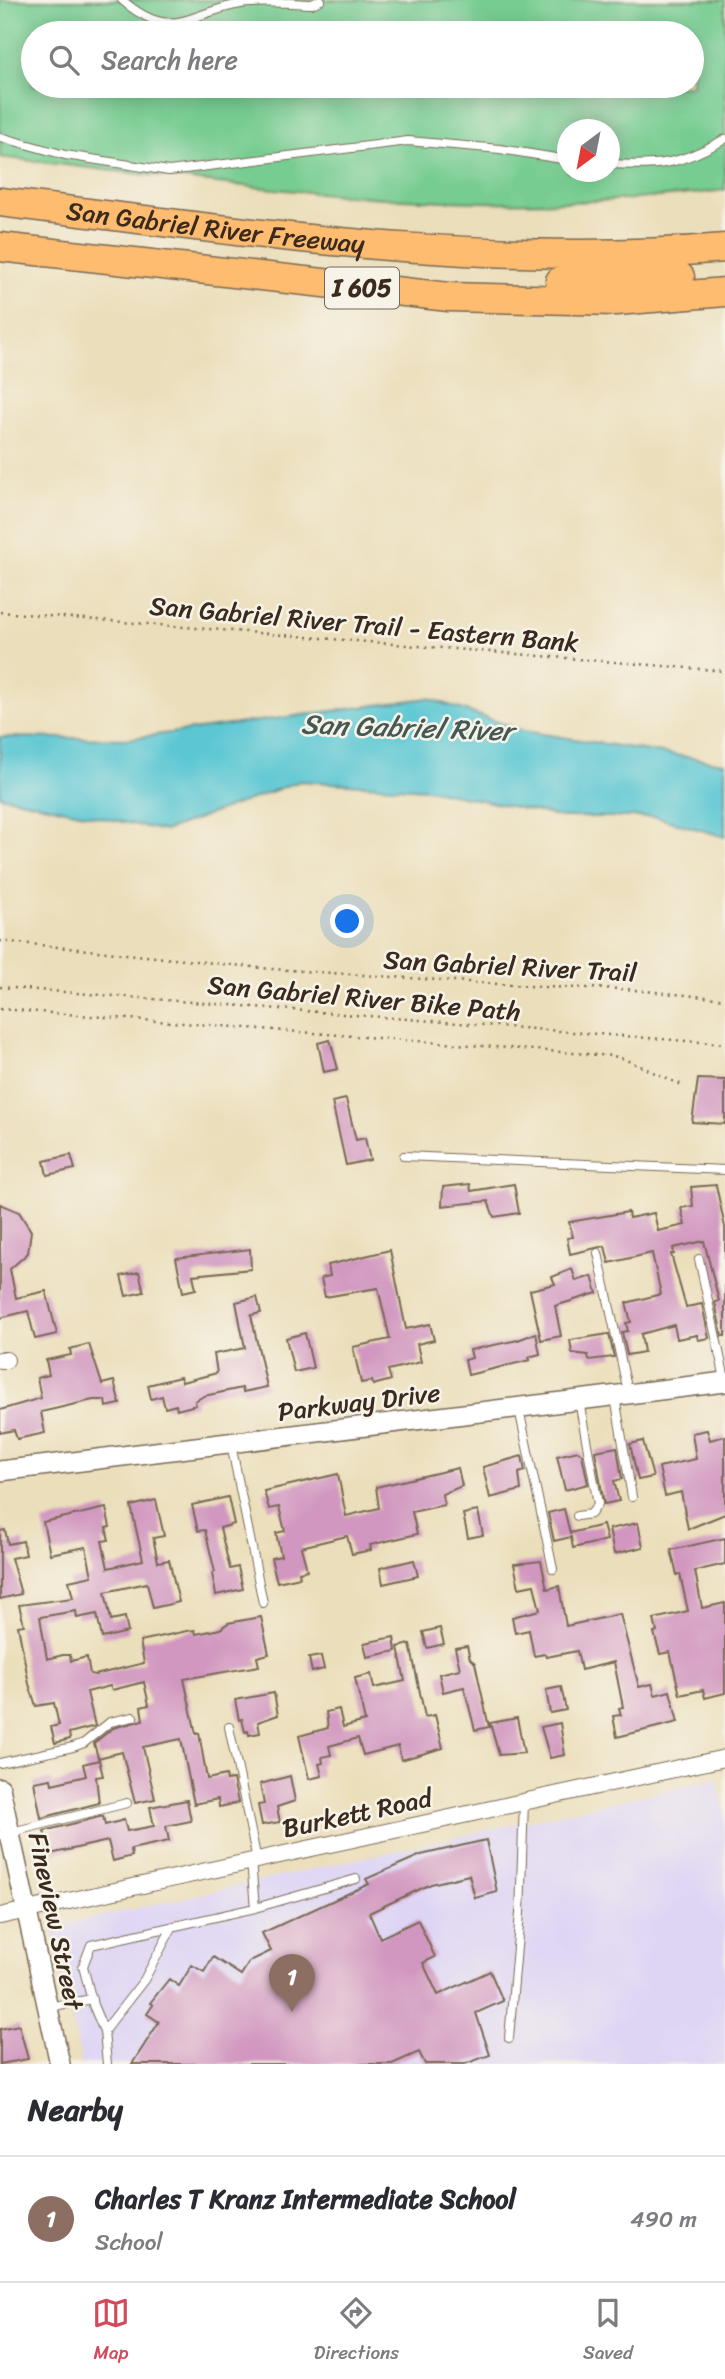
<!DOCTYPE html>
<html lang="en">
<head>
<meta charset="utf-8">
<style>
  :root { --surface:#fff; --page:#f7f7f7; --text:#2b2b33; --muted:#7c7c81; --line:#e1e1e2; --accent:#d1495b }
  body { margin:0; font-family:Sriracha,sans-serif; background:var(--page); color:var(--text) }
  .compass { position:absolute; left:557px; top:119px; width:63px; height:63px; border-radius:50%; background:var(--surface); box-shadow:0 4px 18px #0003; rotate:212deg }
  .you { position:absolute; left:348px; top:922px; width:24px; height:24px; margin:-18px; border:5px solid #fff; border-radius:50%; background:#1a73e8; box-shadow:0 0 0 10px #1a73e833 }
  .badge { display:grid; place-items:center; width:46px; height:46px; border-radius:50%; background:var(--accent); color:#fff; font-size:23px; font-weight:700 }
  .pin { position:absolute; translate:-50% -58px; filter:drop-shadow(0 2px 4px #0008) }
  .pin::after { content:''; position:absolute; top:37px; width:24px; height:21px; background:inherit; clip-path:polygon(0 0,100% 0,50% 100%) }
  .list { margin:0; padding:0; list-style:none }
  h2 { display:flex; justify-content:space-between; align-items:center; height:91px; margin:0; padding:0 28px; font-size:30px }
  h2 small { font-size:23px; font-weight:400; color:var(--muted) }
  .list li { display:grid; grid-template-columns:46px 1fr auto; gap:21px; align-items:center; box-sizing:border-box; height:126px; padding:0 28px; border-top:2px solid var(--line) }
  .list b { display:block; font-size:26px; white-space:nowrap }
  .list p { margin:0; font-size:23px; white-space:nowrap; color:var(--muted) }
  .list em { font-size:23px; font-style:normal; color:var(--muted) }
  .icon { flex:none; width:38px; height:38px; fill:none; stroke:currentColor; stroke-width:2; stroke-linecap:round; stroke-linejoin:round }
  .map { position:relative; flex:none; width:725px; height:2064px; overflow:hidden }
  .search { position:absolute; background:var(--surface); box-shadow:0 4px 18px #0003; left:21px; right:21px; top:21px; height:77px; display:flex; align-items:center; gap:18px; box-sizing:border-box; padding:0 24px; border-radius:38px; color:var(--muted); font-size:26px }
  .sheet { height:217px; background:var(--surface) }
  nav { display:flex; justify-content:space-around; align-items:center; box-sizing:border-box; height:98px; border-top:2px solid var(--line); background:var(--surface); font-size:19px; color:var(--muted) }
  nav a { display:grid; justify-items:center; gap:4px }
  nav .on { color:var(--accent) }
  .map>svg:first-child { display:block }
</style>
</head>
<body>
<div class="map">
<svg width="725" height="2064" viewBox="0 0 725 2064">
  <rect width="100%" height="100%" fill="#f7f3e8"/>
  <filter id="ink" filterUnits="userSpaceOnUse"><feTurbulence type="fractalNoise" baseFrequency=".0143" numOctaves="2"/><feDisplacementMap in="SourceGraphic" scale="14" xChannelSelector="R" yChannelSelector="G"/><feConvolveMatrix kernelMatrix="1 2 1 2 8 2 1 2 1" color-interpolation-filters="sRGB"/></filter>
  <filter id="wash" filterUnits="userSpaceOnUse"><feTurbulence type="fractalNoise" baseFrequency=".00686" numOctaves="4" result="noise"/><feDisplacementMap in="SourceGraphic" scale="28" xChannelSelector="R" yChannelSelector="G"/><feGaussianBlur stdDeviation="1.57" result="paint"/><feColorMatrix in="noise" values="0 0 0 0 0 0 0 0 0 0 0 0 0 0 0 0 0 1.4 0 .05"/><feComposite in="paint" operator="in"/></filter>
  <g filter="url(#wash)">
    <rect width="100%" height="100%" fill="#ebdeba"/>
    <path fill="#ded5f5" d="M 717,1779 L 725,1815 L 725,2064 L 82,2064 L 53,1934 L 58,1926 Z"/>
    <path fill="#76cc91" stroke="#587b58" stroke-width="2" fill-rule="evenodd" d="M 0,0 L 725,0 L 725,190 C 484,222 240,186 0,157 ZM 33,33 L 692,33 L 692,86 L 33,86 ZM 568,130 L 610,130 L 610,172 L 568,172 Z"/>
    <path fill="#5bc7d3" stroke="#4b7878" stroke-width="2" d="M 428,698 L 524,731 L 725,763 L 725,837 L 656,817 L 561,817 L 428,789 L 300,781 L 165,831 L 0,796 L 0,737 L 126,739 Z"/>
    <g id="blocks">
      <path fill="#d197c0" d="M 330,1040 L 338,1069 L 324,1072 L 318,1043 Z
        M 698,1079 L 725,1080 L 725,1124 L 692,1122 Z
        M 346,1099 L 356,1140 L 365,1138 L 370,1160 L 346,1165 L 332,1102 Z
        M 71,1155 L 75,1169 L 47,1175 L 44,1161 Z
        M 470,1184 L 471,1191 L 514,1184 L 519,1213 L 494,1217 L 488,1201 L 442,1206 L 443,1187 Z
        M 716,1185 L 725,1227 L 725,1336 L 722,1336 L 715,1302 L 719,1301 L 704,1241 L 673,1248 L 674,1254 L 671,1254 L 686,1307 L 702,1304 L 709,1338 L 698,1340 L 697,1335 L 677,1339 L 674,1325 L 641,1334 L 644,1352 L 627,1355 L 622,1332 L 628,1331 L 626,1323 L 631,1322 L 626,1303 L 661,1294 L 652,1253 L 609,1263 L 605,1246 L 570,1254 L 567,1238 L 573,1237 L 569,1222 L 628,1212 L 629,1218 L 654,1213 L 658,1231 L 685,1225 L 681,1208 L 693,1206 L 691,1187 Z
        M 0,1204 L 19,1212 L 31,1231 L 28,1253 L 10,1269 L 16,1298 L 46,1291 L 57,1334 L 35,1339 L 28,1311 L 0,1318 Z
        M 250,1249 L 251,1269 L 193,1275 L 196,1289 L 183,1292 L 176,1258 Z
        M 390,1250 L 406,1329 L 430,1324 L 434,1340 L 417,1344 L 421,1362 L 388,1370 L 391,1380 L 373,1385 L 372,1381 L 361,1383 L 353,1347 L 390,1339 L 378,1288 L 325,1297 L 321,1278 L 330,1276 L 328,1265 Z
        M 572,1269 L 576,1281 L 592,1276 L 597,1293 L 555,1306 L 561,1336 L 541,1340 L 530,1290 L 555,1284 L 552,1277 Z
        M 139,1272 L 144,1292 L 126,1296 L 121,1276 Z
        M 257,1297 L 261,1313 L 251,1315 L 267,1387 L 243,1392 L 242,1388 L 204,1396 L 195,1401 L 196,1405 L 177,1410 L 176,1405 L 165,1408 L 162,1396 L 151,1399 L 148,1385 L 180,1377 L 182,1382 L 217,1373 L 214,1354 L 245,1348 L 236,1302 Z
        M 305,1333 L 313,1368 L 294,1372 L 286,1338 Z
        M 536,1333 L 540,1354 L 529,1357 L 530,1360 L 468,1375 L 465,1360 L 472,1358 L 470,1350 L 518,1340 Z
        M 609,1334 L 614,1357 L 589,1360 L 588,1355 L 572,1353 L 570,1340 Z
        M 89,1344 L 102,1384 L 114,1381 L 120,1404 L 106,1407 L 105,1400 L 93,1400 L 41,1412 L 45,1433 L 17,1439 L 14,1430 L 0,1433 L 0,1410 L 41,1398 L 37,1378 L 49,1375 L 46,1360 L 71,1355 L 70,1349 Z
        M 707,1430 L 710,1440 L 725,1436 L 725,1514 L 688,1529 L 681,1492 L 665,1496 L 659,1467 L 696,1459 L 692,1433 Z
        M 643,1441 L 653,1477 L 638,1480 L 630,1444 Z
        M 617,1447 L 622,1479 L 614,1481 L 619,1501 L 604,1504 L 595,1451 Z
        M 578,1451 L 582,1454 L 588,1484 L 565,1490 L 557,1456 Z
        M 522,1456 L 525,1471 L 519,1473 L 521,1490 L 490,1498 L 483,1467 Z
        M 458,1468 L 462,1486 L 442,1494 L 444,1505 L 412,1512 L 417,1534 L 370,1545 L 371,1550 L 352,1554 L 347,1536 L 301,1547 L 307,1570 L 299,1572 L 300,1577 L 277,1582 L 271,1558 L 281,1556 L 276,1533 L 285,1531 L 279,1507 L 269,1509 L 264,1491 L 338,1474 L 346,1516 L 379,1508 L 376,1487 Z
        M 228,1497 L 234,1524 L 220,1528 L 230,1569 L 238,1567 L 243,1589 L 216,1595 L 212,1573 L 215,1572 L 205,1530 L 198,1531 L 192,1505 Z
        M 156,1500 L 164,1536 L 153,1538 L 158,1562 L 169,1560 L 179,1602 L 153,1608 L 147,1583 L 105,1592 L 111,1620 L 125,1617 L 128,1632 L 102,1638 L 97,1614 L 77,1618 L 76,1611 L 40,1617 L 47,1659 L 63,1655 L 70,1655 L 71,1661 L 87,1657 L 90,1674 L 95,1675 L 144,1663 L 140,1641 L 187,1631 L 195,1630 L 196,1634 L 220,1629 L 228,1623 L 261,1617 L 269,1654 L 257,1657 L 259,1666 L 184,1679 L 196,1734 L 199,1733 L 207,1779 L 226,1775 L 227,1780 L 233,1779 L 238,1803 L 219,1807 L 218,1799 L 194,1804 L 181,1739 L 143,1747 L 155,1799 L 135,1803 L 122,1752 L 98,1758 L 94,1743 L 113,1728 L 143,1720 L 141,1707 L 149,1705 L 144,1682 L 112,1690 L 110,1686 L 87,1692 L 95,1726 L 69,1733 L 70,1739 L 55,1743 L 51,1727 L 59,1725 L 54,1703 L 36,1706 L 29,1684 L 18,1626 L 24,1625 L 19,1605 L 73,1598 L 69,1581 L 92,1576 L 86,1547 L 50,1554 L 43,1522 L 106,1508 L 110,1527 L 106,1528 L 109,1540 L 102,1541 L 108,1568 L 143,1560 L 131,1506 Z
        M 564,1509 L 570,1533 L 603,1525 L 607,1540 L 573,1548 L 571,1537 L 554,1541 L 548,1513 Z
        M 478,1511 L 483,1535 L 468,1538 L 463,1514 Z
        M 638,1523 L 643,1547 L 614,1554 L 609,1529 Z
        M 5,1530 L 8,1544 L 23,1541 L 26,1555 L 11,1558 L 21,1594 L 0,1599 L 0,1531 Z
        M 725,1538 L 725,1564 L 695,1571 L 702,1608 L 725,1603 L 725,1693 L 705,1698 L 703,1690 L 680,1695 L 670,1652 L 660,1654 L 654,1633 L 657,1632 L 654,1619 L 688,1611 L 680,1574 L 677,1575 L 671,1550 Z
        M 414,1560 L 418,1576 L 383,1584 L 380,1568 Z
        M 541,1561 L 547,1589 L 559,1586 L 566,1626 L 620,1614 L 639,1687 L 652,1684 L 655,1695 L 670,1691 L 678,1722 L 617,1737 L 613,1716 L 621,1715 L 619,1708 L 623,1707 L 614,1662 L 581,1670 L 577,1651 L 546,1657 L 545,1654 L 534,1656 L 529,1630 L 515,1633 L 512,1617 L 540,1610 L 534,1585 L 519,1588 L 514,1564 Z
        M 440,1628 L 444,1644 L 427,1648 L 423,1632 Z
        M 394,1637 L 396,1651 L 367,1657 L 364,1643 Z
        M 410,1644 L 425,1717 L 435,1715 L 443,1748 L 401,1760 L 398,1746 L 363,1755 L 358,1738 L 329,1746 L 331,1755 L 322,1757 L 323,1763 L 319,1764 L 322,1776 L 309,1779 L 299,1736 L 328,1728 L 326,1712 L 339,1709 L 343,1727 L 365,1721 L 355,1678 L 371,1674 L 374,1688 L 405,1681 L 398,1647 Z
        M 467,1646 L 470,1659 L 475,1663 L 489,1727 L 475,1730 L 464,1687 L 443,1692 L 439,1674 L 460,1669 L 455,1648 Z
        M 321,1656 L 324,1669 L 312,1672 L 309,1658 Z
        M 561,1687 L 566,1710 L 550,1713 L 546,1690 Z
        M 274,1693 L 278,1715 L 258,1722 L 260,1733 L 249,1735 L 248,1731 L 245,1732 L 242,1719 L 239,1720 L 235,1700 Z
        M 517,1718 L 524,1753 L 499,1755 L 490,1723 Z
        M 560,1723 L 565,1755 L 550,1758 L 541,1727 Z
        M 99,1760 L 103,1776 L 96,1777 L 99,1803 L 41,1818 L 34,1782 L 51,1779 L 52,1784 L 86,1776 L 83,1764 Z
        M 290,1776 L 295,1801 L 277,1807 L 280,1822 L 262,1825 L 258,1805 L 264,1804 L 260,1784 Z
        M 187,1800 L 191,1821 L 166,1826 L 169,1841 L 131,1849 L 132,1856 L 113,1861 L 108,1841 L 50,1854 L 44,1831 L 103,1816 L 105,1825 L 124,1820 L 127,1831 L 154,1826 L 150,1807 Z
        M 486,1840 L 497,1892 L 475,1898 L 469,1875 L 431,1884 L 369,1913 L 380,1938 L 418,1920 L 435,1957 L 423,1963 L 438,1995 L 490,1971 L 503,2001 L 476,2013 L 490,2055 L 465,2064 L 425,2064 L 419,2052 L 392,2064 L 132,2064 L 159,2022 L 147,2014 L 153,2005 L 150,2003 L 169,1979 L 179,1986 L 192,1965 L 204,1972 L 213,1957 L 241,1975 L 250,1961 L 271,1951 L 262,1933 L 369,1884 L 366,1879 L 421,1855 Z
        M 19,2025 L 28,2059 L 0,2064 L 0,2029 Z"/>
    </g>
  </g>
  <g filter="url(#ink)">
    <use href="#blocks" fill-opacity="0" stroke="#796955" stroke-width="2"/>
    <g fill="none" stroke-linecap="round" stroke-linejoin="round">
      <defs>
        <path id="service" d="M 122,0 C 172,43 187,13 241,4 C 264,1 289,3 312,4 L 321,0
          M 0,137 L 65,155 L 169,171 L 408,141 L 500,149 L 568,160
          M 610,164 C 660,167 681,164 725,139
          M 404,1156 L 725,1170
          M 598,1253 L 628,1392
          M 699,1259 L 725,1379
          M 615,1397 L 632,1497
          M 519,1409 L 553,1569
          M 231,1444 L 263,1603
          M 577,1516 L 591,1514 L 598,1504 L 579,1401
          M 229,1727 L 257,1860
          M 0,1763 L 73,1747 L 84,1743 L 110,1722 L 133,1717
          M 0,1835 L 127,1803
          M 255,1908 L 356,1879
          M 48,2007 L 92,1999
          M 104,2031 L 144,1980 L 173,1926
          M 509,2038 L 520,1913 L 524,1802
          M 107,2064 L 104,2031 L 93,2005 L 83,1966 L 91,1945 L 255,1908 L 251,1861"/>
        <path id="minor" d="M 0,1360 L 6,1360
          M 0,1916 L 725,1758"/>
        <path id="tertiary" d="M 0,1471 L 725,1382
          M 0,1788 L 60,2064"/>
        <g id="motorway">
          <path id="s1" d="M 0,202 C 241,231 481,269 725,248"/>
          <path d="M 0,247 L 449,297 L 616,301 L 725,292"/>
          <path d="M 560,281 L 680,277"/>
        </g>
      </defs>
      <use href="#service" stroke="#796955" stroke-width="10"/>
      <use href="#minor" stroke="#796955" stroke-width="18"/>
      <use href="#tertiary" stroke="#796955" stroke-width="22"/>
      <use href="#motorway" stroke="#796955" stroke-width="31"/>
      <path stroke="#796955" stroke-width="2.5" stroke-dasharray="2 5" stroke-linecap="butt" d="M 0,612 L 725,671
        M 0,941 L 272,969 L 544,987 L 625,989 L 725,999
        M 0,987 L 725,1044
        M 0,1009 L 613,1056 C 639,1063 660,1077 685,1086"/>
      <use href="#service" stroke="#fff" stroke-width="8"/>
      <use href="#minor" stroke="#fff" stroke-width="16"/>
      <use href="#tertiary" stroke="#fff" stroke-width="19"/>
      <use href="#motorway" stroke="#fdbc6f" stroke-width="28"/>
    </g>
  </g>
  <g text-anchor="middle" stroke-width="5" stroke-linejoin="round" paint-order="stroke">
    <rect fill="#f7f3e8" stroke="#73665b" stroke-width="2" x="325" y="267.5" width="74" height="41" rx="5"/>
    <g font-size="24" font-weight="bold" fill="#3b2a1e">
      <text x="362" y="296">I 605</text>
    </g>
    <g font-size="26" fill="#3b2a1e" stroke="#f7f3e8">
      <text dy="9" stroke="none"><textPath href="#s1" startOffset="217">San Gabriel River Freeway</textPath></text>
      <text transform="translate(364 624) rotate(5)" y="9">San Gabriel River Trail - Eastern Bank</text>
      <text transform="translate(510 966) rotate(3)" y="9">San Gabriel River Trail</text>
      <text transform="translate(364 998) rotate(5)" y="9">San Gabriel River Bike Path</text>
      <text transform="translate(359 1402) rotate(-7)" y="9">Parkway Drive</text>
      <text transform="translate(357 1813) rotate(-12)" y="9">Burkett Road</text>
      <text transform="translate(56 1921) rotate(78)" y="9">Fineview Street</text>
    </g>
    <g font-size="28" font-style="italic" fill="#455954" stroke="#f7f3e8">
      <text transform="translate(407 727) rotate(2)" y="10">San Gabriel River</text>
    </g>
  </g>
</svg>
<svg class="compass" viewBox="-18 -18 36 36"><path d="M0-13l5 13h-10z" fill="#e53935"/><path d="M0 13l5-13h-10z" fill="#7c7c81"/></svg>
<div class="you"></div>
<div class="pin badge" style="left:292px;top:2012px;background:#8d6e63">1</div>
<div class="search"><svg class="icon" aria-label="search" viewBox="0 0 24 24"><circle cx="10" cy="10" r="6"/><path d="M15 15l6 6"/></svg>Search here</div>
</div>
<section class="sheet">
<h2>Nearby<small></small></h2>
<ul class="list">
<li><span class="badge" style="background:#8d6e63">1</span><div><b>Charles T Kranz Intermediate School</b><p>School</p></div><em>490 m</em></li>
</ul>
</section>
<nav>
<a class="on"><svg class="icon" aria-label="map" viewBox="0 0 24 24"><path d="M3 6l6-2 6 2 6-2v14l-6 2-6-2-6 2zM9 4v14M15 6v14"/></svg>Map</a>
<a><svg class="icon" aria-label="directions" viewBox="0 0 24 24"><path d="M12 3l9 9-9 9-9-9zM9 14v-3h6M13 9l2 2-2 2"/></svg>Directions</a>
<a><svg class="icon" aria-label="saved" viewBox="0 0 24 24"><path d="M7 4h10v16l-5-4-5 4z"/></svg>Saved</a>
</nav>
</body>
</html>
